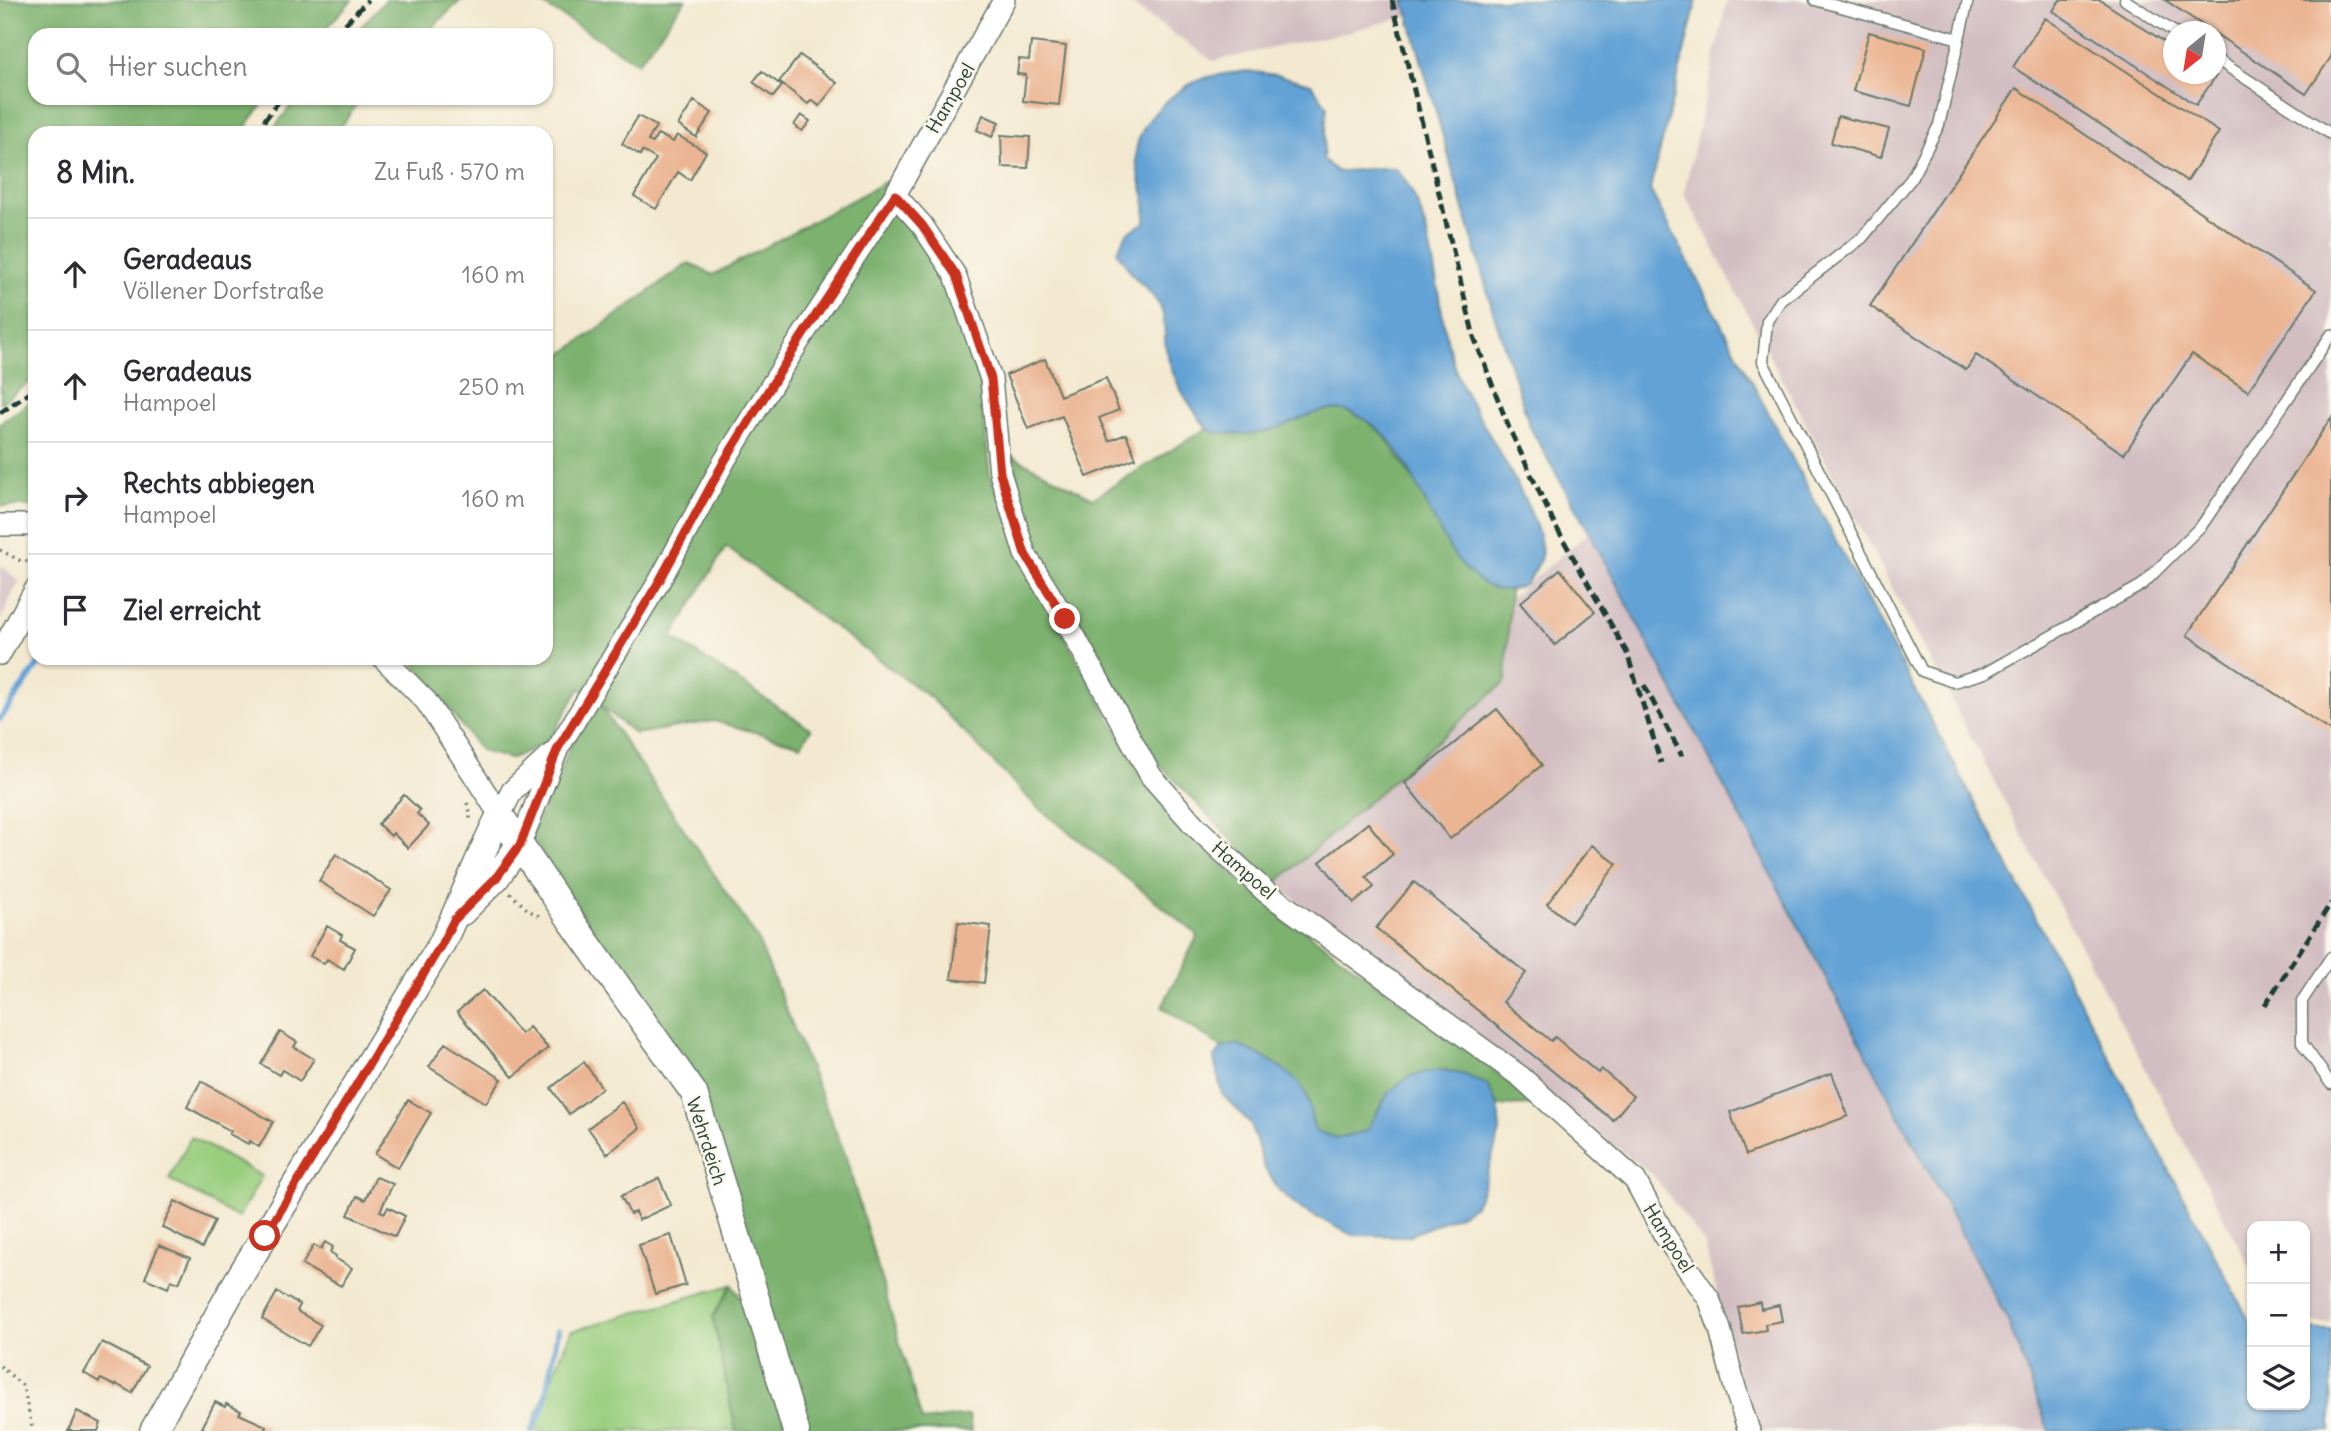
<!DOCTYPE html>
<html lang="de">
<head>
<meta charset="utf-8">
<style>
  :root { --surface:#fff; --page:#f2f2f3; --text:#2b2b33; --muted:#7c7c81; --line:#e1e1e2 }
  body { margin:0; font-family:Delius,sans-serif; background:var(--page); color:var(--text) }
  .controls { position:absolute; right:21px; bottom:21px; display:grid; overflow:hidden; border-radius:14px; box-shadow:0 2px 5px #0004 }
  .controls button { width:63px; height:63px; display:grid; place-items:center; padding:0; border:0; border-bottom:2px solid var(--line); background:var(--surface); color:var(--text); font:35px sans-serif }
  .compass { position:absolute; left:2163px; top:21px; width:63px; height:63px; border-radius:50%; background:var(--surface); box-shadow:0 2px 5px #0004; rotate:210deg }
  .stop { position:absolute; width:21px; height:21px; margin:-16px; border:5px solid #c8321e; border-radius:50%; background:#fff }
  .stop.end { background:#c8321e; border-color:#fff; box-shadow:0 2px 7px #0008 }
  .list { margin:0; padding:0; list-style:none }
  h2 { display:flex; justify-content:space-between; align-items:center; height:91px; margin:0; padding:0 28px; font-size:30px }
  h2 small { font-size:23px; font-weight:400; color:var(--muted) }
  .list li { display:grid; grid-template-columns:46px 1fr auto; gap:21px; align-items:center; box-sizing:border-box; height:112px; padding:0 28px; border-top:2px solid var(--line) }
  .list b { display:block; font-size:26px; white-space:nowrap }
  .list p { margin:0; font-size:23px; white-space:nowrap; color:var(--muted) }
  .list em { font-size:23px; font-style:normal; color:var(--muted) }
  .icon { flex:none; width:38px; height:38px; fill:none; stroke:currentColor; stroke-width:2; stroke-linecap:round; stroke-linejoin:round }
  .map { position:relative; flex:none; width:2331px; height:1431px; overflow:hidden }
  .search { position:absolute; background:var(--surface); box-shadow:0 2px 5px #0004; left:28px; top:28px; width:525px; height:77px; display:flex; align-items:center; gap:18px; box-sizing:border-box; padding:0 24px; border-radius:21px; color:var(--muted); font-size:26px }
  .panel { position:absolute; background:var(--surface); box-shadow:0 2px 5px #0004; left:28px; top:126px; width:525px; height:539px; border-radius:21px }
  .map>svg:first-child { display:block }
</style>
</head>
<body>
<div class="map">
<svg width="2331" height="1431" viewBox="0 0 2331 1431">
  <rect width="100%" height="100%" fill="#fbf7ec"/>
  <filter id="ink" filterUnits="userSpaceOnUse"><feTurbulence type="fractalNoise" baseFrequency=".0143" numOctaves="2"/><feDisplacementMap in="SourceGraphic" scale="14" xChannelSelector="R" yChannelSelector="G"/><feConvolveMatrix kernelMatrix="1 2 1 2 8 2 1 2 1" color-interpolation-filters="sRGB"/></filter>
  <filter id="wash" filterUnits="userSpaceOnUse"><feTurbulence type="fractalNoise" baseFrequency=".00686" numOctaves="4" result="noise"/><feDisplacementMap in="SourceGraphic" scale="28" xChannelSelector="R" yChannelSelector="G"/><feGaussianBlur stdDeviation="1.57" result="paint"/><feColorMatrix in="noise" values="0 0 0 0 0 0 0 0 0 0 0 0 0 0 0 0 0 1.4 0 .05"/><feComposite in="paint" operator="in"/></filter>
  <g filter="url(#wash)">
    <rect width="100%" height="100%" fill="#f3e9d0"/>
    <path fill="#d2bec2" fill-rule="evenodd" d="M 1125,0 L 1404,0 L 1409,16 L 1347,32 L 1213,61 Z
      M 1727,0 L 2331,0 L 2331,1323 L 2305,1323 L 2305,1226 L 2252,1226 L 2252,1271 L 1684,193 ZM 2174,32 L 2216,32 L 2216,74 L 2174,74 Z
      M 1589,532 L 2008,1321 L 2049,1431 L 1753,1431 L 1704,1243 L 1654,1176 L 1275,884 L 1506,681 L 1509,600 Z
      M 0,565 L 19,581 L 0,621 Z"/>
    <path fill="#9ace7f" stroke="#5c865a" stroke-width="2" d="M 191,1137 L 262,1176 L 238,1218 L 169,1179 Z
      M 732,1285 L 713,1317 L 736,1431 L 530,1431 L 571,1331 Z"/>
    <path fill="#7bb16e" stroke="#4d7751" stroke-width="2" d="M 0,0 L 352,0 L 320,35 L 35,35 L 35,98 L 267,98 L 241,133 L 35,133 L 35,378 L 1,403 Z
      M 386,0 L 461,0 L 424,35 L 353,35 Z
      M 536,0 L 685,0 L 638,63 Z
      M 297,98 L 361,98 L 337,133 L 270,133 Z
      M 887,181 L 882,199 L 919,235 L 948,279 L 980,384 L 990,476 L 1056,621 L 1145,782 L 1187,833 L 1261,898 L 1503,1077 L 1535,1105 L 1498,1106 L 1487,1085 L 1444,1070 L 1425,1072 L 1409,1077 L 1366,1131 L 1337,1138 L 1315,1131 C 1312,1123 1308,1097 1305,1092 C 1292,1070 1259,1055 1236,1044 L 1222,1048 L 1162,1007 L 1198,935 L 1035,805 L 932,699 L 726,547 L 672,637 L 811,729 L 801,745 L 714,721 L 635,734 L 600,705 L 757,938 L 845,1154 L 922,1421 L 969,1415 L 971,1431 L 804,1431 L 699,1090 L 531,837 L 571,745 L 597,702 L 580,688 L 548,742 L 510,759 L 481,751 L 410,658 L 546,658 L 546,366 L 689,263 L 713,275 Z
      M 35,399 L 35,506 L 0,506 L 0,423 Z
      M 1342,409 L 1363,418 L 1383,434 L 1416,483 L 1444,537 L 1467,571 L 1495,588 L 1510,590 L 1506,681 L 1275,884 L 1158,763 L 1034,544 L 1012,456 L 1093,498 L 1207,428 C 1243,442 1275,426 1309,414 C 1319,410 1331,410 1342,409 Z
      M 732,1285 L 750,1311 L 787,1431 L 736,1431 L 713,1317 Z"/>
    <path fill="#63a2d5" stroke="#417084" stroke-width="2" d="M 1404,0 L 1697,0 L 1650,190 L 2252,1326 L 2252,1405 L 2305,1405 L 2305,1329 L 2331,1330 L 2331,1431 L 2049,1431 L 2008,1321 L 1589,532 L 1530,427 L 1493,311 Z
      M 1247,71 L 1277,75 L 1311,84 L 1327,106 L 1323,159 L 1336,171 C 1357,172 1374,166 1395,168 C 1441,215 1433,323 1461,384 C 1478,420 1548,523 1541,556 C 1539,567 1531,576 1526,584 C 1514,589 1502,593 1490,587 C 1437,563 1424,471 1381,432 C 1331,386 1309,423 1259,433 C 1250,434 1241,434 1232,433 C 1224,433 1213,434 1207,428 C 1203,425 1200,419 1197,415 C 1182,394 1171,374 1166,348 C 1164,337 1166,323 1162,311 C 1156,296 1143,286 1132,274 C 1127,267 1122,259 1117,252 L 1127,233 L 1145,222 C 1145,215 1146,207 1145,200 C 1142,183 1135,170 1136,152 C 1139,121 1172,92 1199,80 C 1214,74 1231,73 1247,71 Z
      M 1236,1044 C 1260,1055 1291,1068 1305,1092 C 1308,1097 1312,1122 1315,1131 L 1337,1138 L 1366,1131 L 1389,1092 L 1409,1077 L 1425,1072 L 1444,1070 L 1466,1075 L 1487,1085 L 1498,1106 L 1500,1132 L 1481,1193 L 1475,1205 L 1461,1214 L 1408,1236 L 1352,1235 L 1301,1209 L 1279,1190 L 1264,1167 L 1251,1124 L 1222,1094 L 1214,1059 L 1222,1048 Z"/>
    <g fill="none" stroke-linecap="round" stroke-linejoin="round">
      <path stroke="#63a2d5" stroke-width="6" d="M 0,719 L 43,658
        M 532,1431 L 544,1406 L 558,1330"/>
    </g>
    <g id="blocks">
      <path fill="#ebb593" d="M 2060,0 L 2100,0 L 2174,48 L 2174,74 L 2212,74 L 2216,76 L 2196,105 L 2053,11 Z
        M 2165,0 L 2331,0 L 2331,57 L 2306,94 Z
        M 2045,18 L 2219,132 L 2187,181 L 2013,67 Z
        M 1869,32 L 1926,48 L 1911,106 L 1853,91 Z
        M 1031,42 L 1066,46 L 1059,105 L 1023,101 L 1026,75 L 1017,74 L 1019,59 L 1029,60 Z
        M 800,55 L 837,83 L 819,106 L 812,100 L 808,104 L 779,82 Z
        M 762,71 L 782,86 L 773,97 L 753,82 Z
        M 2016,88 L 2316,290 L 2248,391 L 2192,354 L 2124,454 L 1976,355 L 1966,370 L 1870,306 Z
        M 694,101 L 712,113 L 696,137 L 678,125 Z
        M 801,115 L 810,121 L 802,131 L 794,125 Z
        M 983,115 L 999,122 L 992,137 L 977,130 Z
        M 638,116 L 656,126 L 648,141 L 653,143 L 658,134 L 673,142 L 677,135 L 706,152 L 690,180 L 678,172 L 656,209 L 634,196 L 656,159 L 642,151 L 640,155 L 622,144 Z
        M 1838,116 L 1889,129 L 1881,157 L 1831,143 Z
        M 1001,135 L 1030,137 L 1028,168 L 1002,167 Z
        M 1045,359 L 1060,396 L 1106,378 L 1119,410 L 1099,418 L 1109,441 L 1126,434 L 1136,458 L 1087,477 L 1062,416 L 1028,429 L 1006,375 Z
        M 2331,418 L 2331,731 L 2187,635 Z
        M 1560,569 L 1595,612 L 1555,645 L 1520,603 Z
        M 1497,709 L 1542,765 L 1450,839 L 1405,783 Z
        M 404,795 L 420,810 L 417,814 L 429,825 L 408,848 L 393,833 L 391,836 L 378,824 Z
        M 1368,823 L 1393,854 L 1366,877 L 1374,887 L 1354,903 L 1320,862 Z
        M 1592,845 L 1617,864 L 1571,923 L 1547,904 Z
        M 336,854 L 391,890 L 373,916 L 319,881 Z
        M 1414,882 L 1526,973 L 1503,1002 L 1551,1041 L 1555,1037 L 1598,1073 L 1601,1069 L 1633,1096 L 1613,1120 L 1376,928 Z
        M 958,922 L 991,926 L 984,983 L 951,979 Z
        M 327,926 L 342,935 L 340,940 L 355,948 L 344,969 L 327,959 L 324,964 L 310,956 Z
        M 483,990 L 521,1034 L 529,1027 L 548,1048 L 513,1077 L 457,1012 Z
        M 280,1032 L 297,1042 L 294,1047 L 314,1059 L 300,1081 L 282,1070 L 279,1075 L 261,1064 Z
        M 445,1043 L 502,1079 L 486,1103 L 429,1067 Z
        M 584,1062 L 602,1088 L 569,1114 L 551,1088 Z
        M 1832,1073 L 1848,1116 L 1746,1155 L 1730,1112 Z
        M 201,1081 L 273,1122 L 259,1147 L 250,1141 L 248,1144 L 229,1134 L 231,1131 L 187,1107 Z
        M 408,1100 L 431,1113 L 398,1168 L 375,1154 Z
        M 622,1102 L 640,1128 L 607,1154 L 588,1128 Z
        M 376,1177 L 393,1184 L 380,1211 L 385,1213 L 388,1207 L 405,1216 L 395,1237 L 348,1215 L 357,1196 L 365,1200 Z
        M 659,1178 L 671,1205 L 639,1220 L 635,1212 L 630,1214 L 621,1196 Z
        M 175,1201 L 215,1221 L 202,1248 L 162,1227 Z
        M 671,1235 L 686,1285 L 655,1294 L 639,1245 Z
        M 325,1242 L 333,1247 L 330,1252 L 336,1256 L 335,1258 L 352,1268 L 341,1286 L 302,1265 L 314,1245 L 321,1249 Z
        M 159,1245 L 190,1258 L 179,1283 L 171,1280 L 168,1288 L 145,1278 Z
        M 277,1292 L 300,1305 L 297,1311 L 321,1325 L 308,1346 L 262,1319 Z
        M 1760,1302 L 1761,1309 L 1779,1305 L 1782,1321 L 1765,1324 L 1766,1330 L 1743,1334 L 1738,1307 Z
        M 102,1342 L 147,1366 L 132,1393 L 116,1384 L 115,1386 L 101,1379 L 99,1382 L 84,1373 Z
        M 215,1402 L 225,1407 L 226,1404 L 241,1411 L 239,1414 L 266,1426 L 264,1431 L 208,1431 L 202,1428 Z
        M 77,1411 L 101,1423 L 98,1431 L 68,1431 Z"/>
    </g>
  </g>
  <g filter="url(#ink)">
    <use href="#blocks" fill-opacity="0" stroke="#69796b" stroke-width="2"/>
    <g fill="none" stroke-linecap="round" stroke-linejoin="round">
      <defs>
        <path id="service" d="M 1815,0 L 1959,39
          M 1968,0 L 1939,125 L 1911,179 L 1862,238 L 1781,300 L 1767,321 L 1763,362 L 1922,671 L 1954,682 L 1985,673 L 2142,585 L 2202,525 L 2331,335
          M 2125,0 L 2174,32
          M 2216,59 L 2331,134
          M 2331,957 L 2302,1001 L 2302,1043 L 2331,1084"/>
        <path id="minor" d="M 895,195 L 922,225 L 955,275 L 991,379 L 1000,473 L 1025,554 L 1065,619 L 1151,776 L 1195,826 L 1266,892 L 1521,1077 L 1635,1180 L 1665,1236 L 1709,1299 L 1720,1329 L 1735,1388 L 1749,1431
          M 0,525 L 35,525
          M 0,654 L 35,590
          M 383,658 L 426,701 L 500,815
          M 500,815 L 512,791 L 555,751
          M 520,844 L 558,748 L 660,580 L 725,460 L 801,338 L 895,195 L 1004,0"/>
        <path id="tertiary" d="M 462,912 L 496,878 L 520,844
          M 153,1431 L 236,1283 L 441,945 C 462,902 478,858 500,815 L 570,919 L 694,1093 L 796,1431"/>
      </defs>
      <use href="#service" stroke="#69796b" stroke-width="13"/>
      <use href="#minor" stroke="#69796b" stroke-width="24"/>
      <use href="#tertiary" stroke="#69796b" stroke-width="29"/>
      <path stroke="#69796b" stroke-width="3.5" stroke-dasharray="2 5" stroke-linecap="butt" d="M 0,550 L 19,560 L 35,563
        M 355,658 L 364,666
        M 467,803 L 470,812 L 470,823
        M 510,893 L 528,910 L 539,916
        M 0,1366 L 23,1386 L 33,1431"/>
      <use href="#service" stroke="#fff" stroke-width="10"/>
      <use href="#minor" stroke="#fff" stroke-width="21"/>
      <use href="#tertiary" stroke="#fff" stroke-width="26"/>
      <path stroke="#1f3d34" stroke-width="5" stroke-dasharray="10 5" stroke-linecap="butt" d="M 1392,0 L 1474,337 L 1509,428 L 1555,525 L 1627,653 L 1661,763
        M 335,35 L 368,0
        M 255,133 L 281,98
        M 0,413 L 35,389
        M 1644,685 L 1682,756
        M 2265,1005 L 2331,903"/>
    </g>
  </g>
  <g fill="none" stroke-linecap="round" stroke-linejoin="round" filter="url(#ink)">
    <path stroke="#c8321e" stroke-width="9" d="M 265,1236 L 441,945 L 454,920 L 496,878 L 520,845 L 558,748 L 660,580 L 725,460 L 801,338 L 895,195 L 922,225 L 956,275 L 991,379 L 1000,473 L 1025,554 L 1065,619"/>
  </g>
  <g text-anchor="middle" stroke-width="5" stroke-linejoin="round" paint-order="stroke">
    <g font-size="19" fill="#1f3d34" stroke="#fbf7ec">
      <text transform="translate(950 98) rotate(-60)" y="7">Hampoel</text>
      <text transform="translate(1244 870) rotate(41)" y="7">Hampoel</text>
      <text transform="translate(707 1141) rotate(72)" y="7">Wehrdeich</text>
      <text transform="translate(1669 1238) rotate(58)" y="7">Hampoel</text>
    </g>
  </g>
</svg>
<div class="controls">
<button>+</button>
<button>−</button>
<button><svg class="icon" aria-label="layers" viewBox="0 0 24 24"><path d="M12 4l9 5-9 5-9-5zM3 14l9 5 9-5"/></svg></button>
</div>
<svg class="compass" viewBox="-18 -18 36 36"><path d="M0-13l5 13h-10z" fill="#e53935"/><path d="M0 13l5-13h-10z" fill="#7c7c81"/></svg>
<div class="stop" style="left:265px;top:1236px"></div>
<div class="stop end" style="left:1065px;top:619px"></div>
<div class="search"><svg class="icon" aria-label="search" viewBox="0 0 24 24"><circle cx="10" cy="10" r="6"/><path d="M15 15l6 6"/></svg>Hier suchen</div>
<section class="panel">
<h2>8 Min.<small>Zu Fuß · 570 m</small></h2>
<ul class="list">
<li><svg class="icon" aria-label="ahead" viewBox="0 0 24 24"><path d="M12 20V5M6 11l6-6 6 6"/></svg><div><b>Geradeaus</b><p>Völlener Dorfstraße</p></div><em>160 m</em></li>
<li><svg class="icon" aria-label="ahead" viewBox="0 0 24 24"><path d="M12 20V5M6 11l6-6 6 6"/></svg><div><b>Geradeaus</b><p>Hampoel</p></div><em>250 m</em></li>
<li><svg class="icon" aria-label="right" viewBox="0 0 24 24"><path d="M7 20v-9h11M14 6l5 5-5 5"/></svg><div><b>Rechts abbiegen</b><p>Hampoel</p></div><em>160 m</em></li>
<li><svg class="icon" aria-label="arrive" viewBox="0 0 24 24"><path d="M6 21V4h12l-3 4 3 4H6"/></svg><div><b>Ziel erreicht</b></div></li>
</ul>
</section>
</div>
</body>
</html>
